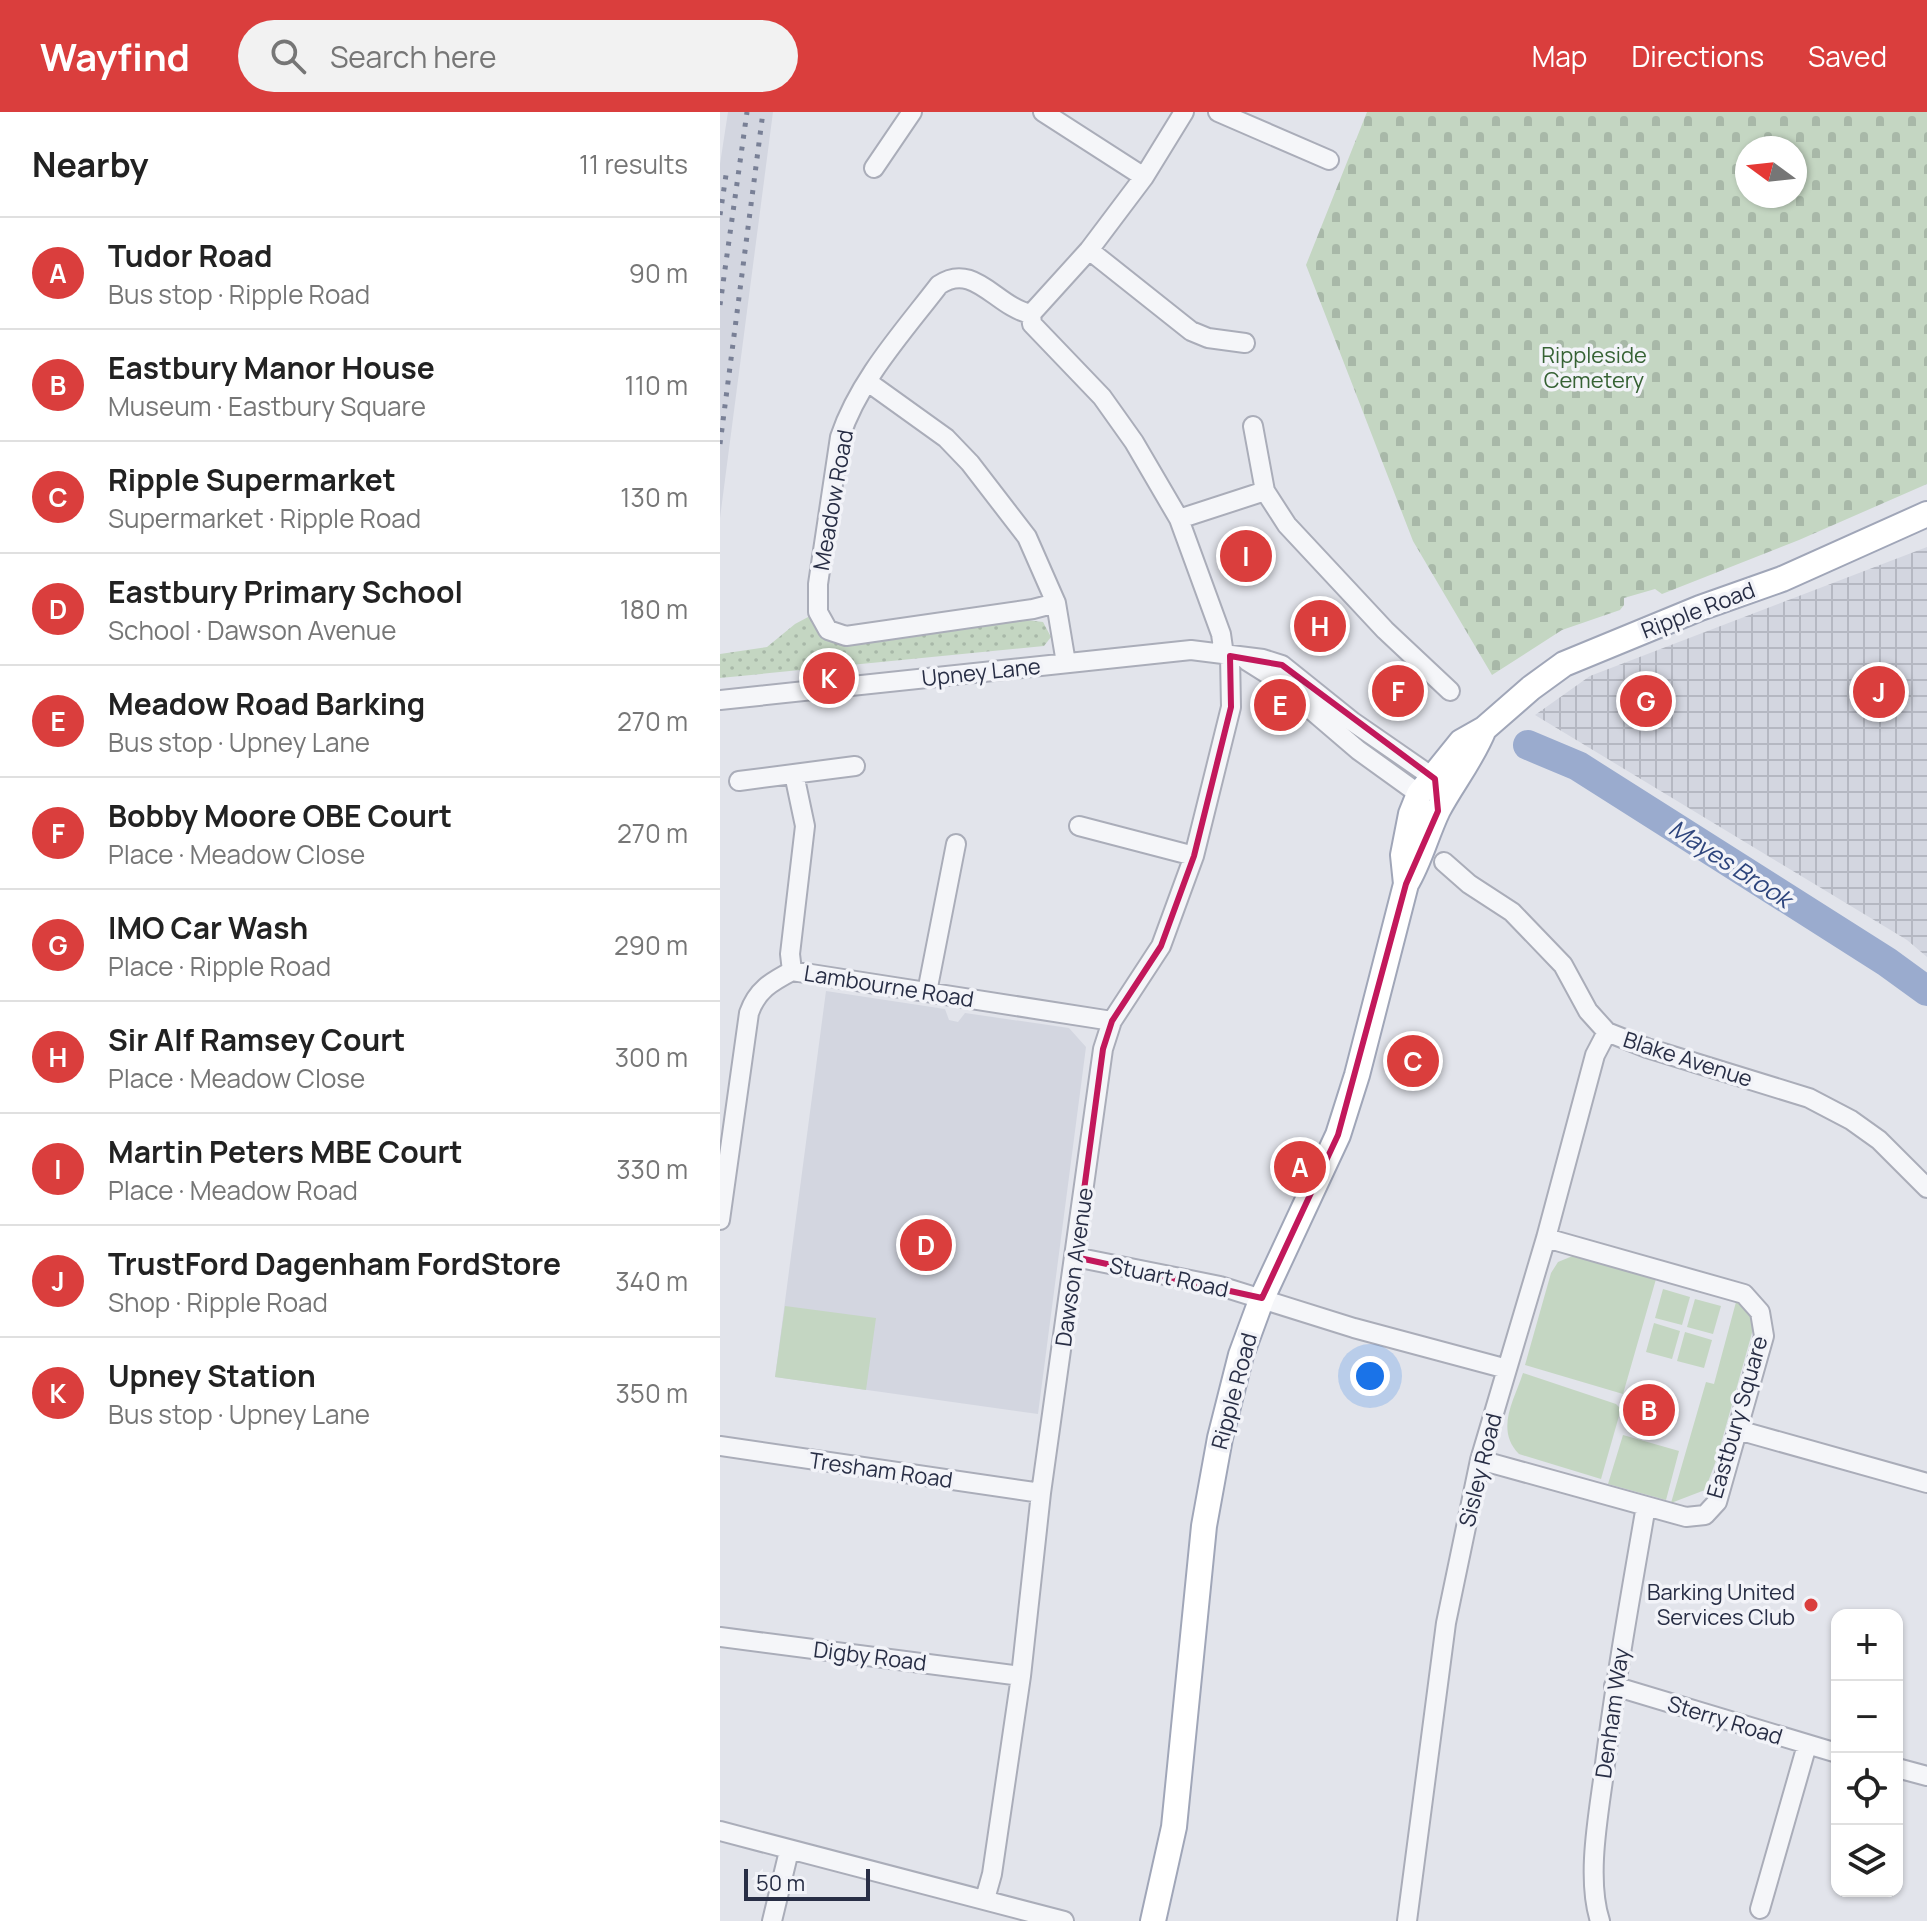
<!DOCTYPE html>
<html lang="en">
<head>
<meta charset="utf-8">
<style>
  :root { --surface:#fff; --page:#f2f2f2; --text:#222; --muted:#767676; --line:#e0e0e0; --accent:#da3e3d }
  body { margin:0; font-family:Manrope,sans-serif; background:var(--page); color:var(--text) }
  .controls { position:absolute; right:24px; bottom:24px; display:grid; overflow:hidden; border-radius:16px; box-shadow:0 2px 6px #0004 }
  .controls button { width:72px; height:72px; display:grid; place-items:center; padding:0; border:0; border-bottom:2px solid var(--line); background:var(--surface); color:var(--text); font:40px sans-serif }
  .compass { position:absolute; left:1015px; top:24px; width:72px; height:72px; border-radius:50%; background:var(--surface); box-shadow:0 2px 6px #0004; rotate:285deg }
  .scale { position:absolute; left:24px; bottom:20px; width:126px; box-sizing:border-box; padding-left:8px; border:4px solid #282e45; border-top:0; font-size:22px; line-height:28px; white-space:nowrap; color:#282e45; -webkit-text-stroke:6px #f2f3f8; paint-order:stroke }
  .you { position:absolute; left:650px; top:1264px; width:28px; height:28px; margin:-20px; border:6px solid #fff; border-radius:50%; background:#1a73e8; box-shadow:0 0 0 12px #1a73e833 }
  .badge { display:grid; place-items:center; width:52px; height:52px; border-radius:50%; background:var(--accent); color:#fff; font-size:26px; font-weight:700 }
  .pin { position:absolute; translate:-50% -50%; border:4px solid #fff; box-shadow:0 2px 8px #0006 }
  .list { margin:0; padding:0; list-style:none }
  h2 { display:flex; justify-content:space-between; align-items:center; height:104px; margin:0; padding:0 32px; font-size:34px }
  h2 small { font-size:26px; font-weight:400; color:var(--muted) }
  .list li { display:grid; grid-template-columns:52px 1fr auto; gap:24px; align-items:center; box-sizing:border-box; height:112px; padding:0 32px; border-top:2px solid var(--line) }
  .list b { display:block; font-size:30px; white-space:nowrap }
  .list p { margin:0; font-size:26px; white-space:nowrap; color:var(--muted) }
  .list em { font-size:26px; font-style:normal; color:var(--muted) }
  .icon { flex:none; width:44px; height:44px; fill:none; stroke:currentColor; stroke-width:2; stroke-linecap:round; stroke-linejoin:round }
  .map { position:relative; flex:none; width:1207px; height:1809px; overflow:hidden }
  header { display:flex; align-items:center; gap:48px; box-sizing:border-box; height:112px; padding:0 40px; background:var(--accent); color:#fff }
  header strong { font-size:38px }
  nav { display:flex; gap:44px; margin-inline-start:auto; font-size:28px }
  .search { width:560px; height:72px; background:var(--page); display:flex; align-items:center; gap:20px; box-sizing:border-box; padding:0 28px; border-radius:44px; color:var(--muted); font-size:30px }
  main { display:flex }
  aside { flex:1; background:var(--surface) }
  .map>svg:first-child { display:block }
</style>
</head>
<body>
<header>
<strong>Wayfind</strong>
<div class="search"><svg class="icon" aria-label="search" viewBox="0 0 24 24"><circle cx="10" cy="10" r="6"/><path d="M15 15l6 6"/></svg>Search here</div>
<nav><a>Map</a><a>Directions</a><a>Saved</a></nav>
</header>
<main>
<aside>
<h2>Nearby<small>11 results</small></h2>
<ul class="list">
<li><span class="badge">A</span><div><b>Tudor Road</b><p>Bus stop · Ripple Road</p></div><em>90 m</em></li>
<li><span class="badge">B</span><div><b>Eastbury Manor House</b><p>Museum · Eastbury Square</p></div><em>110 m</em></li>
<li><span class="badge">C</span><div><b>Ripple Supermarket</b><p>Supermarket · Ripple Road</p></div><em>130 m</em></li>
<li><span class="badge">D</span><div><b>Eastbury Primary School</b><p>School · Dawson Avenue</p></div><em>180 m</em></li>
<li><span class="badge">E</span><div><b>Meadow Road Barking</b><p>Bus stop · Upney Lane</p></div><em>270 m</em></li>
<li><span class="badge">F</span><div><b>Bobby Moore OBE Court</b><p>Place · Meadow Close</p></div><em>270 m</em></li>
<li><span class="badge">G</span><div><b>IMO Car Wash</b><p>Place · Ripple Road</p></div><em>290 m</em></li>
<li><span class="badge">H</span><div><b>Sir Alf Ramsey Court</b><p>Place · Meadow Close</p></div><em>300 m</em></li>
<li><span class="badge">I</span><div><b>Martin Peters MBE Court</b><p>Place · Meadow Road</p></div><em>330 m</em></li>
<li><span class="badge">J</span><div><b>TrustFord Dagenham FordStore</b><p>Shop · Ripple Road</p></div><em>340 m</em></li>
<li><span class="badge">K</span><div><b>Upney Station</b><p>Bus stop · Upney Lane</p></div><em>350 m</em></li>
</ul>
</aside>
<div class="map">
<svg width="1207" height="1809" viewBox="0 0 1207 1809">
  <defs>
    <pattern id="industrial-grid" width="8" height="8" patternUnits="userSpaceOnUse" patternTransform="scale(2)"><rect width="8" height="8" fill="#d3d6e0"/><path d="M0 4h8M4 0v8" fill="none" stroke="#b5b8c2"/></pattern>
    <pattern id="grass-dots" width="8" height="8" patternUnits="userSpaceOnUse" patternTransform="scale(2)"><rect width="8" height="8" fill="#c4d6c2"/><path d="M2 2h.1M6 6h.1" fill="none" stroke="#a8b8a8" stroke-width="1.8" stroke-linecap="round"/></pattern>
    <pattern id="cemetery-stones" width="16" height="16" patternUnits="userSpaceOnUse" patternTransform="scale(2)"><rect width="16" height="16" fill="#c4d6c2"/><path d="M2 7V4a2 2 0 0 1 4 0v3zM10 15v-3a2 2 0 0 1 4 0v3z" fill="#a8b8a8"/></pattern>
  </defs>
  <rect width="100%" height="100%" fill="#e2e4eb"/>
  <path fill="#d3d6e0" d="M 8,0 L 53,0 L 0,406 L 0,52 Z
    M 106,879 L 225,897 L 229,908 L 238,910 L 245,901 L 349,916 L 366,935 L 318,1302 L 55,1265 Z"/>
  <path fill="url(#industrial-grid)" d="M 1207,435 L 1207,845 L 1187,828 L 815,603 L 870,564 Z"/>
  <path fill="url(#grass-dots)" d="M 90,504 L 100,519 L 116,531 L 307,508 L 323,510 L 331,525 L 324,534 L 0,566 L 0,542 L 47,535 L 75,512 Z"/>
  <path fill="url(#cemetery-stones)" fill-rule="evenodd" d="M 647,0 L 1207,0 L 1207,372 L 1079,428 L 942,482 L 935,477 L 904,486 L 904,493 L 900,498 L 842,518 L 772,563 L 693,429 L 586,153 ZM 1027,36 L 1075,36 L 1075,84 L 1027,84 Z"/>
  <path fill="#c4d6c2" d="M 855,1143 L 936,1167 L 903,1282 L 805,1253 L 831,1161 L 838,1150 Z
    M 943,1177 L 970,1185 L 962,1213 L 935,1206 Z
    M 975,1187 L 1001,1194 L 993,1222 L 967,1215 Z
    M 1016,1190 L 1028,1192 L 1037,1203 L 997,1346 L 985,1378 L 951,1391 L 986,1270 L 994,1272 Z
    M 65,1194 L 156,1206 L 146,1278 L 55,1265 Z
    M 934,1211 L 960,1219 L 952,1247 L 926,1240 Z
    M 965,1220 L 992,1228 L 984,1256 L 957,1249 Z
    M 803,1261 L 896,1292 L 901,1297 L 881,1367 L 799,1342 C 775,1317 794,1289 803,1261 Z
    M 903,1323 L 959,1339 L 946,1388 L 888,1372 Z"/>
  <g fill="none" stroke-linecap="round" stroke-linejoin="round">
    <path stroke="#9aabce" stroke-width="30" d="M 808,633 L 858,654 L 1167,850 L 1207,879"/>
    <defs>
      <path id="minor" d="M 323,0 L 424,65
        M 498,0 L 609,48
        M 154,56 L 192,0
        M 369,138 L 471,219 L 488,226 L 525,231
        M 311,202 C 276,195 254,149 219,173 C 183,220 139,268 120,325 L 98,472 L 98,500 L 108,518 L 126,524 L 313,497 L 336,491
        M 311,202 L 312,212 L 382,285 L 414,330 L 459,407 L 501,522 L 504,543
        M 311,202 L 369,138 L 424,65 L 464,0
        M 148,270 L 226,326 L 250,351 L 307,425 L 336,491 L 346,551
        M 533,314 L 545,379 L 567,413 L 665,518 L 730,579
        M 459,407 L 545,379
        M 527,549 L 554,566 L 638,638 L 699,682
        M 0,588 L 471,538 L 543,547 L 562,553 L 633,610 L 711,664
        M 19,669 L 135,654
        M 359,714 L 474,744
        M 724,750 L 749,772 L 792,800 L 843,853 L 868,899 L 887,920 L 927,936 L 1089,986 L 1131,1008 L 1159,1028 L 1207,1076
        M 72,859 L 70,842 L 85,714 L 74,662
        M 207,880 L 236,732
        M 0,1108 L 29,901 C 37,878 51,870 72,859 L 392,909
        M 355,1145 L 500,1174 L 634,1216 L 787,1257
        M 1018,1318 L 1207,1371
        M 0,1334 L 321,1381
        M 760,1348 L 966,1405 L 985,1403 L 997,1390 L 1044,1224 L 1040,1200 L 1024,1182 L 826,1126
        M 0,1525 L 301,1564
        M 894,1574 L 1117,1641
        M 1177,1656 L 1207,1664
        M 0,1719 L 344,1809
        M 265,1787 L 272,1762 L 301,1564 L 321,1381 L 383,937 L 392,909 L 441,834 L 474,744 L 511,595 L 510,544
        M 1040,1797 L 1087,1633
        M 52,1809 L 69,1739
        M 687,1809 L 726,1511 L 760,1348 L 826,1126 L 875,943 L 887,920
        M 880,1809 C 867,1769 877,1711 883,1668 C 894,1576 910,1486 926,1394"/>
      <path id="major" d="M 686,772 L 683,743 L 691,702 L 699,682 L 741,630 L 764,617 L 811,576 L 844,552 L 980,496 L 1062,467 L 1207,402
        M 433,1809 L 454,1715 L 484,1414 L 500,1326 L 521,1243 L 542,1186 L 618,1023 L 637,963 L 686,772 C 700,749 706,723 718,698 C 733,670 752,647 764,617"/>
    </defs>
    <use href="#minor" stroke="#aaadb9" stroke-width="22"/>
    <use href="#major" stroke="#a0a6b8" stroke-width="28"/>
    <use href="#minor" stroke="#f5f6f9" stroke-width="18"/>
    <use href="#major" stroke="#fff" stroke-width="24"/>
    <path stroke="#798096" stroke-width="5" stroke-dasharray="4 8" stroke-linecap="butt" d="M 0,103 L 6,63
      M 0,193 L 27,0
      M 0,332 L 43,0"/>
  </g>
  <path fill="none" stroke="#c2185b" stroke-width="6" stroke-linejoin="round" d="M 510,544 L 562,553 L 715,667 L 718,699 L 686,772 L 618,1023 L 542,1186 L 355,1145 L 383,937 L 392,909 L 441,834 L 474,744 L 511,595 Z"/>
  <circle fill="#da3e3d" stroke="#f2f3f8" stroke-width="3" cx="1091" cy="1493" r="8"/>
  <g text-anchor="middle" stroke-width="7" stroke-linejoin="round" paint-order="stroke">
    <g font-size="22" fill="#366234" stroke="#f2f3f8">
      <text x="874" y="251">Rippleside<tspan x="874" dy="25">Cemetery</tspan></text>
    </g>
    <g font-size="22" fill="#282e45" stroke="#f2f3f8">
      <text transform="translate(113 388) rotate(-80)" y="8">Meadow Road</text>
      <text transform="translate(978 498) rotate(-21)" y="8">Ripple Road</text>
      <text transform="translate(261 560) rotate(-6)" y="8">Upney Lane</text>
      <text transform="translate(169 874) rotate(9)" y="8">Lambourne Road</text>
      <text transform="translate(968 947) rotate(18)" y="8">Blake Avenue</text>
      <text transform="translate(354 1155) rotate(-82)" y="8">Dawson Avenue</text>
      <text transform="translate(449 1165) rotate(12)" y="8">Stuart Road</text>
      <text transform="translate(514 1279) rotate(-75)" y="8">Ripple Road</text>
      <text transform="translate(1017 1305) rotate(-74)" y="8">Eastbury Square</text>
      <text transform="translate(161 1358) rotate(8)" y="8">Tresham Road</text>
      <text transform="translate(760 1358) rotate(-76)" y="8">Sisley Road</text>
      <text transform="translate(150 1544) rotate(7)" y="8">Digby Road</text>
      <text transform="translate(892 1601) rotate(-82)" y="8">Denham Way</text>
      <text transform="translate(1005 1608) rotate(17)" y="8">Sterry Road</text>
    </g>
    <g font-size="22" fill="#282e45" stroke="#f2f3f8" text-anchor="end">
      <text x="1075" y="1488">Barking United<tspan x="1075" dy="25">Services Club</tspan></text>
    </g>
    <g font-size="24" font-style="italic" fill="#2e457d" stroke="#f2f3f8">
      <text transform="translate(1010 752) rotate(33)" y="8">Mayes Brook</text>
    </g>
  </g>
</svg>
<div class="controls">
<button>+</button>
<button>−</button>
<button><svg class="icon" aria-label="locate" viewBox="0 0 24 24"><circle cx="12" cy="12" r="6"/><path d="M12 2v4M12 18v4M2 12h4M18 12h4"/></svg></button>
<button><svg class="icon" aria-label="layers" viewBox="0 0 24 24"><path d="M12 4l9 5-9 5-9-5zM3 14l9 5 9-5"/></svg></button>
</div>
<svg class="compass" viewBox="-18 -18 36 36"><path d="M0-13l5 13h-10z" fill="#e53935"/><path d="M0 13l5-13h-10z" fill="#767676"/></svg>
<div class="scale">50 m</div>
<div class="you"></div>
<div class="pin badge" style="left:580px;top:1055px">A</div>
<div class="pin badge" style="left:929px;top:1298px">B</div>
<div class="pin badge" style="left:693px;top:949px">C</div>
<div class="pin badge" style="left:206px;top:1133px">D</div>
<div class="pin badge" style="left:560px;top:593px">E</div>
<div class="pin badge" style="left:678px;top:579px">F</div>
<div class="pin badge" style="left:926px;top:589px">G</div>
<div class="pin badge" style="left:600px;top:514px">H</div>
<div class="pin badge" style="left:526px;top:444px">I</div>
<div class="pin badge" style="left:1159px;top:580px">J</div>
<div class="pin badge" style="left:109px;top:566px">K</div>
</div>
</main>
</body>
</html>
